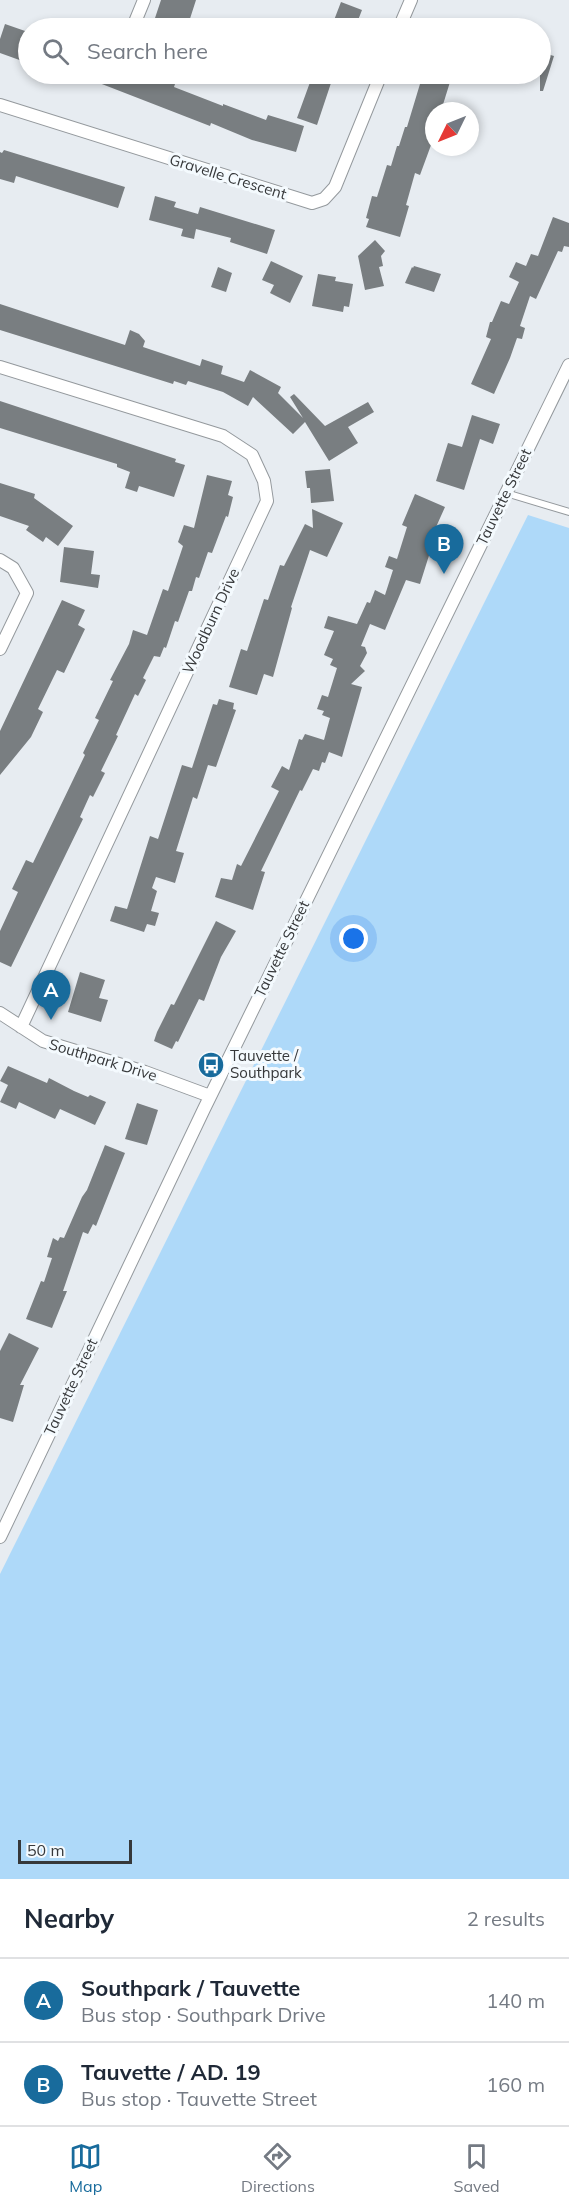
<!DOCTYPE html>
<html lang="en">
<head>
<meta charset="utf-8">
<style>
  :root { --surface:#fff; --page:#f6f6f7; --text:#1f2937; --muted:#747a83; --line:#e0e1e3; --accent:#186b9c }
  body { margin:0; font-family:Mulish,sans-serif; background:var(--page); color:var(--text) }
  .compass { position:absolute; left:425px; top:102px; width:54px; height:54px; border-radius:50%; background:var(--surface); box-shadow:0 3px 9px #0003; rotate:227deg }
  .scale { position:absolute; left:18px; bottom:15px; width:114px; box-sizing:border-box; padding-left:6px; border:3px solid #36383a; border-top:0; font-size:16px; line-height:21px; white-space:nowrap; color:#36383a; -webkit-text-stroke:4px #f4fafe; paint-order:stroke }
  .you { position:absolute; left:354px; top:939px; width:21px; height:21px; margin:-15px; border:4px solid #fff; border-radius:50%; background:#1a73e8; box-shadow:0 0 0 9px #1a73e833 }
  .badge { display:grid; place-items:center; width:39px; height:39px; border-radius:50%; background:var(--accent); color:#fff; font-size:20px; font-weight:700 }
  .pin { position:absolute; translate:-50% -50px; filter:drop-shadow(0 2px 3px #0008) }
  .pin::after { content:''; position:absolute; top:32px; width:21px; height:18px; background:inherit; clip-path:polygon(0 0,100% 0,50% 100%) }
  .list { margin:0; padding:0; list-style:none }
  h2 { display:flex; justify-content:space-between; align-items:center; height:78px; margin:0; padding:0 24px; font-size:26px }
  h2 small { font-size:20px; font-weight:400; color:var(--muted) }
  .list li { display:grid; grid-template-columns:39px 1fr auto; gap:18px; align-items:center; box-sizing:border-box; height:84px; padding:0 24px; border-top:2px solid var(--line) }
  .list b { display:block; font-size:22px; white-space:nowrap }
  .list p { margin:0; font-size:20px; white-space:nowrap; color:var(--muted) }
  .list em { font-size:20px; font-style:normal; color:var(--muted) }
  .icon { flex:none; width:33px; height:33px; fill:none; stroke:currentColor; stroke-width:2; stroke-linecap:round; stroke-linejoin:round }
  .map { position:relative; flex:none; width:569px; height:1879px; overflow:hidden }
  .search { position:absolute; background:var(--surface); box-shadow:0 3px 9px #0003; left:18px; right:18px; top:18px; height:66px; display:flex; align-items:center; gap:15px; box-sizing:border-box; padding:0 21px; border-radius:33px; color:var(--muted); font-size:22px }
  .sheet { height:246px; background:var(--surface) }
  nav { display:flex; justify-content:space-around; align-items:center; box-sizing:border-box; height:84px; border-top:2px solid var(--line); background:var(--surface); font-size:16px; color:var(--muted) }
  nav a { display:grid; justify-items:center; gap:3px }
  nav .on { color:var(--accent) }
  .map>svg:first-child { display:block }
</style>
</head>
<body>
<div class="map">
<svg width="569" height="1879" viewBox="0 0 569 1879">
  <rect width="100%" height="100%" fill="#e7ecf1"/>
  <path fill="#aed9f9" d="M 528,515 L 569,528 L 569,1879 L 0,1879 L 0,1574 Z"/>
  <path fill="#797e81" d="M 161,0 L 196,0 L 187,28 L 155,18 Z
    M 341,2 L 362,10 L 355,28 L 331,28 Z
    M 5,24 L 28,32 L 28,52 L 25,62 L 0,53 L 0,39 Z
    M 540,52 L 554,56 L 543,91 L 540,91 Z
    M 76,74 L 155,74 L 176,81 L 174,87 L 223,106 L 223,104 L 266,120 L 268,115 L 304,126 L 296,152 L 252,140 L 211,123 L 210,126 Z
    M 313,74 L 334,74 L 317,125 L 297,118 Z
    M 423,74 L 444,74 L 442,80 L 450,82 L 441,111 L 434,111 L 434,137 L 420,175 L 415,173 L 406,205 L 409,206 L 400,237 L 366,227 L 369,219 L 366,218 L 372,196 L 377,197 L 387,165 L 391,166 L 397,146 L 399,146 L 405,127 L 407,127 Z
    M 4,150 L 125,187 L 118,208 L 16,176 L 14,183 L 0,179 L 0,152 L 2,153 Z
    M 155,196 L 176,202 L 174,207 L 198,214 L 200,207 L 275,230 L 267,254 L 230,242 L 231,238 L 196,229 L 194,239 L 181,236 L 183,229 L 149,220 Z
    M 553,217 L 569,223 L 569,247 L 564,246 L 562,252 L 558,251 L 536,299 L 530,296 L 520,326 L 525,328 L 522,339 L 517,338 L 510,358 L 494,394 L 471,384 L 491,339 L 486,337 L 490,322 L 492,322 L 501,301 L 509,304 L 519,282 L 509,277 L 516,262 L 526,266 L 531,254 L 538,256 Z
    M 375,240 L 385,251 L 381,256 L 383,266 L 379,267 L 384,286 L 365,290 L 358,256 Z
    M 271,261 L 303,276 L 290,303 L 270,293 L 274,285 L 262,280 Z
    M 414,266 L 441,274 L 434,292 L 405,283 L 412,267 L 413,268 Z
    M 218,267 L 232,273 L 226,292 L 211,287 Z
    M 318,274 L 336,277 L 335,281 L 353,284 L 349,307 L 344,306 L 343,312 L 312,306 Z
    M 0,304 L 125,345 L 130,330 L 139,334 L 145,341 L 143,347 L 200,366 L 202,359 L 223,366 L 221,374 L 244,382 L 250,370 L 281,387 L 278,393 L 303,418 L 290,397 L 294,394 L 325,426 L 368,402 L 374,412 L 348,427 L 358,443 L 329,461 L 305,422 L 293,434 L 253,397 L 248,406 L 223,392 L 188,381 L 186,385 L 174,381 L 173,384 L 0,330 Z
    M 0,401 L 176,459 L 175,462 L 185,465 L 174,497 L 139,486 L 137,492 L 125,488 L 130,472 L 117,467 L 117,464 L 0,428 Z
    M 472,415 L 500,424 L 493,444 L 480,439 L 464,490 L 436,481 L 448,443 L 462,447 Z
    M 330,469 L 334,501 L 311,503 L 310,488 L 307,488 L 305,471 Z
    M 207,475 L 232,481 L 228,495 L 233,497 L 228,517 L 226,516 L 212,553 L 208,552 L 199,578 L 196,577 L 192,591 L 189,591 L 178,622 L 175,621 L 166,648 L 164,647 L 160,657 L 154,656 L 143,678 L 146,680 L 138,696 L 135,694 L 116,735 L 118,736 L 101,771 L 105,773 L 93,797 L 90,795 L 80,817 L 83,819 L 11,967 L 0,962 L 0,931 L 18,892 L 12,889 L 26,860 L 33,863 L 85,755 L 83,753 L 99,720 L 95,718 L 113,681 L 110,680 L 129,644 L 133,630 L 147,635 L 163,589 L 168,591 L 183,546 L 178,542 L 184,525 L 194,528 Z
    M 0,483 L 35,494 L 34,498 L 73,526 L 58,546 L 46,537 L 43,542 L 26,530 L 29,526 L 0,516 Z
    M 415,494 L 445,507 L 428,545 L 432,546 L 420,584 L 406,580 L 385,630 L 370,624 L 361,646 L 365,647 L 367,653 L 360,666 L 365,671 L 351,684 L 362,687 L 342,757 L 329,752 L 325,763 L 322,762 L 319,771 L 313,769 L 302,791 L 300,790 L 261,871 L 265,872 L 253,910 L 215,897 L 221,878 L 232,880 L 237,864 L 241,866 L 279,791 L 271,787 L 282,766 L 289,770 L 299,739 L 302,740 L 305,734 L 324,740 L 330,718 L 322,715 L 324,711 L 317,709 L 322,695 L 328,697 L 337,668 L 330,665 L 333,659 L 324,655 L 334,631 L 324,628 L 328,616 L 357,624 L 367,602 L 370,603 L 375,590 L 385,595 L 393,570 L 385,567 L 389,556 L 397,559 L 407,527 L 402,525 Z
    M 312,509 L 343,523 L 327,557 L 310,550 L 291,607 L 292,608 L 273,677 L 264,674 L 257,695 L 229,687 L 241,649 L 247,651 L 264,599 L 268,600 L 280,565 L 284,566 L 305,524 L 313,528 Z
    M 64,547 L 94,551 L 91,574 L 100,575 L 98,588 L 60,582 Z
    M 62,600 L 85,610 L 78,625 L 85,629 L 64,673 L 57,670 L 38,709 L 43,712 L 31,737 L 0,775 L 0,731 Z
    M 219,699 L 234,703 L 233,709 L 236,710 L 216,767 L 208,765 L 197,799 L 193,797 L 176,851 L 184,853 L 175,883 L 156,877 L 152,888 L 157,891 L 151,911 L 159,913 L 155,926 L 147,924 L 144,932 L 110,921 L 115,906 L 127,909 L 150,836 L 158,839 L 182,765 L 192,768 L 213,704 L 217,705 Z
    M 216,921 L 236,931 L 221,957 L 204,1001 L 199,999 L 178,1042 L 176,1041 L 172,1049 L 154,1041 L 157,1032 L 171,1004 L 174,1005 Z
    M 80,972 L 105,980 L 99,998 L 108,1000 L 101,1022 L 68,1012 Z
    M 8,1066 L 47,1083 L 49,1078 L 74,1091 L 88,1097 L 90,1095 L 106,1102 L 95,1125 L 60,1109 L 55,1119 L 19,1102 L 16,1109 L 0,1102 L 8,1085 L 0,1081 Z
    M 137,1103 L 158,1110 L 147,1145 L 125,1139 Z
    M 105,1145 L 125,1153 L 96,1226 L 93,1224 L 88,1234 L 83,1232 L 63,1291 L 67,1291 L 52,1328 L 26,1319 L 41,1281 L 44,1282 L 52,1258 L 47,1257 L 53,1238 L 58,1241 L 60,1237 L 64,1238 L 82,1197 L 87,1190 Z
    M 9,1333 L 39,1348 L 20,1385 L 24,1385 L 13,1422 L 0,1418 L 0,1351 Z"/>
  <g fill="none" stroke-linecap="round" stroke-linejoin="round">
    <defs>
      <path id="lane" d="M 506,493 L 569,512"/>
      <path id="street" d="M 135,22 L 144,0
        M 399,28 L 411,0
        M 0,105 L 312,203 L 324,199 L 335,187 L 381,74
        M 0,367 L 223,436 L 252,455 L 264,481 L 267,501 L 21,1027
        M 0,560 L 13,568 L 27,593 L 0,649
        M 0,1013 L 43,1041 L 145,1072 L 210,1096
        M 0,1537 L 204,1109 L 569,365"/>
    </defs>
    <use href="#lane" stroke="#94999d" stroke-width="8"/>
    <use href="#street" stroke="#94999d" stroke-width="14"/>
    <use href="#lane" stroke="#fff" stroke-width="6"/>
    <use href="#street" stroke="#fff" stroke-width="12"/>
  </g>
  <defs>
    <symbol id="bus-disc" viewBox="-11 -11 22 22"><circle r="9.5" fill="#186b9c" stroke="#f4fafe"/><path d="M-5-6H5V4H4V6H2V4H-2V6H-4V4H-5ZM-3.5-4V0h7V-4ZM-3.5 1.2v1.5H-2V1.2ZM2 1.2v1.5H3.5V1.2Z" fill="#fff"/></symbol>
  </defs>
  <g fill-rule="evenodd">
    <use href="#bus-disc" x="196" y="1050" width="30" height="30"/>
  </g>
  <g text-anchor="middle" stroke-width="6" stroke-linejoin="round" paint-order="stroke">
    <g font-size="15" fill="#36383a" stroke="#f4fafe">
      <text transform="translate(228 177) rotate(17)" y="5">Gravelle Crescent</text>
      <text transform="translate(504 497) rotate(-64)" y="5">Tauvette Street</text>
      <text transform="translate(211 621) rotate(-65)" y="5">Woodburn Drive</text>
      <text transform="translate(282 949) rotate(-64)" y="5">Tauvette Street</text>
      <text transform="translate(103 1060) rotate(17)" y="5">Southpark Drive</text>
      <text transform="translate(71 1387) rotate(-65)" y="5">Tauvette Street</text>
    </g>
    <g font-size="15" fill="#36383a" stroke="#f4fafe" text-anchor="start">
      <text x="230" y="1061">Tauvette /<tspan x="230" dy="17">Southpark</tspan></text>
    </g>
  </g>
</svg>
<svg class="compass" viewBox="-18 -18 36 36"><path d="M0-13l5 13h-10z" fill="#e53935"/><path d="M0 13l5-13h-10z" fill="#747a83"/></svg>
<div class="scale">50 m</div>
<div class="you"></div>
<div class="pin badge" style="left:51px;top:1020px">A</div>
<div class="pin badge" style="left:444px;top:574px">B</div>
<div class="search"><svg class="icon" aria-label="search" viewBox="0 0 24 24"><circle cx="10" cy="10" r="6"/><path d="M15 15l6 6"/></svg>Search here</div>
</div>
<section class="sheet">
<h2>Nearby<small>2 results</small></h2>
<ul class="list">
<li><span class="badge">A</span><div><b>Southpark / Tauvette</b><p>Bus stop · Southpark Drive</p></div><em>140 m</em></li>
<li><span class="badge">B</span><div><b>Tauvette / AD. 19</b><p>Bus stop · Tauvette Street</p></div><em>160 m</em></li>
</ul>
</section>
<nav>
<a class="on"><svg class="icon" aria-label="map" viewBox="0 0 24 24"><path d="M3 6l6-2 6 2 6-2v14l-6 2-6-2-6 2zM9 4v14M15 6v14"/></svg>Map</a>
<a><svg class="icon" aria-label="directions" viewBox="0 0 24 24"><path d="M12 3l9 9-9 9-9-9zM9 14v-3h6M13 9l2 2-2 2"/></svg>Directions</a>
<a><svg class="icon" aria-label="saved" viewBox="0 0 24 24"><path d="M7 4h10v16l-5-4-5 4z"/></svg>Saved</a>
</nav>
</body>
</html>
